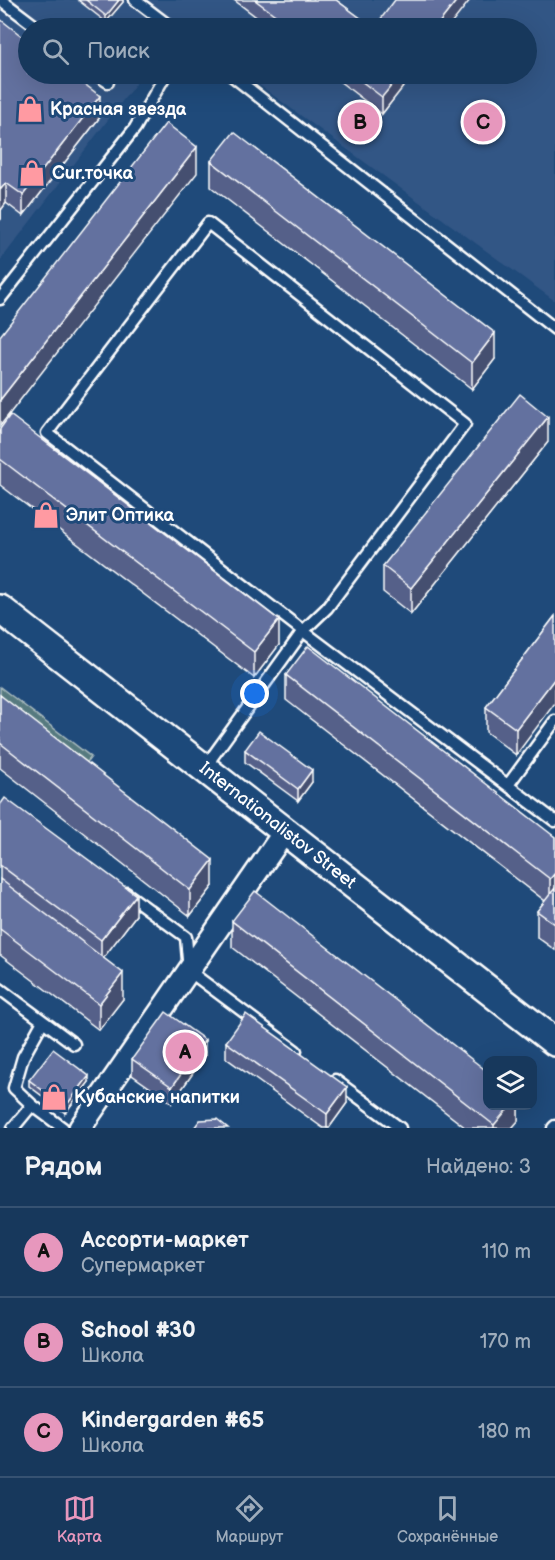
<!DOCTYPE html>
<html lang="ru">
<head>
<meta charset="utf-8">
<style>
  :root { --surface:#17385c; --page:#244365; --text:#f1f3f6; --muted:#9eacbb; --line:#365272; --accent:#e797bd }
  body { margin:0; font-family:"Balsamiq Sans",sans-serif; background:var(--page); color:var(--text) }
  .controls { position:absolute; right:18px; bottom:18px; display:grid; overflow:hidden; border-radius:12px; box-shadow:0 6px 24px #0002 }
  .controls button { width:54px; height:54px; display:grid; place-items:center; padding:0; border:0; border-bottom:2px solid var(--line); background:var(--surface); color:var(--text); font:30px sans-serif }
  .you { position:absolute; left:255px; top:694px; width:21px; height:21px; margin:-15px; border:4px solid #fff; border-radius:50%; background:#1a73e8; box-shadow:0 0 0 9px #1a73e833 }
  .badge { display:grid; place-items:center; width:39px; height:39px; border-radius:50%; background:var(--accent); color:#111; font-size:20px; font-weight:700 }
  .pin { position:absolute; translate:-50% -50%; border:3px solid #fff; box-shadow:0 2px 6px #0006 }
  .list { margin:0; padding:0; list-style:none }
  h2 { display:flex; justify-content:space-between; align-items:center; height:78px; margin:0; padding:0 24px; font-size:26px }
  h2 small { font-size:20px; font-weight:400; color:var(--muted) }
  .list li { display:grid; grid-template-columns:39px 1fr auto; gap:18px; align-items:center; box-sizing:border-box; height:90px; padding:0 24px; border-top:2px solid var(--line) }
  .list b { display:block; font-size:22px; white-space:nowrap }
  .list p { margin:0; font-size:20px; white-space:nowrap; color:var(--muted) }
  .list em { font-size:20px; font-style:normal; color:var(--muted) }
  .icon { flex:none; width:33px; height:33px; fill:none; stroke:currentColor; stroke-width:2; stroke-linecap:round; stroke-linejoin:round }
  .map { position:relative; flex:none; width:555px; height:1128px; overflow:hidden }
  .search { position:absolute; background:var(--surface); box-shadow:0 6px 24px #0002; left:18px; right:18px; top:18px; height:66px; display:flex; align-items:center; gap:15px; box-sizing:border-box; padding:0 21px; border-radius:33px; color:var(--muted); font-size:22px }
  .sheet { height:348px; background:var(--surface) }
  nav { display:flex; justify-content:space-around; align-items:center; box-sizing:border-box; height:84px; border-top:2px solid var(--line); background:var(--surface); font-size:16px; color:var(--muted) }
  nav a { display:grid; justify-items:center; gap:3px }
  nav .on { color:var(--accent) }
  .map>svg:first-child { display:block }
</style>
</head>
<body>
<div class="map">
<svg width="555" height="1128" viewBox="0 0 555 1128">
  <rect width="100%" height="100%" fill="#1f4a7a"/>
  <filter id="ink" filterUnits="userSpaceOnUse"><feTurbulence type="fractalNoise" baseFrequency=".0167" numOctaves="2"/><feDisplacementMap in="SourceGraphic" scale="12" xChannelSelector="R" yChannelSelector="G"/><feConvolveMatrix kernelMatrix="1 2 1 2 8 2 1 2 1" color-interpolation-filters="sRGB"/></filter>
  <g filter="url(#ink)">
    <path fill="#335685" d="M 0,0 L 555,0 L 555,301 L 244,74 L 526,74 L 526,28 L 183,28 L 180,26 L 178,28 L 28,28 L 28,74 L 143,74 L 0,261 Z"/>
    <path fill="#577a7f" stroke="#abbcbf" stroke-width="1.5" d="M 0,687 L 91,757 L 82,769 L 0,707 Z"/>
    <g fill="none" stroke-linecap="round" stroke-linejoin="round">
      <defs>
        <path id="service" d="M 1,0 L 38,28
          M 135,0 L 172,28
          M 96,74 L 108,82
          M 230,74 L 555,329
          M 0,299 L 135,128 L 166,74
          M 205,767 L 303,631 L 47,433 L 208,223 L 465,424 L 327,608 L 303,631 L 555,821
          M 508,785 L 555,721
          M 126,893 L 186,937 L 189,971 L 296,1051
          M 0,989 L 43,1021 L 23,1057 L 14,1088 L 32,1105
          M 43,1021 L 74,1044
          M 335,1080 L 400,1128
          M 13,1128 L 32,1105 L 63,1128
          M 553,1128 L 555,1126"/>
        <path id="minor" d="M 80,1128 L 285,831"/>
        <path id="tertiary" d="M 0,609 L 555,1042"/>
      </defs>
      <use href="#service" stroke="#fff" stroke-width="15"/>
      <use href="#minor" stroke="#fff" stroke-width="26"/>
      <use href="#tertiary" stroke="#fff" stroke-width="32"/>
      <use href="#service" stroke="#1f4a7a" stroke-width="10"/>
      <use href="#minor" stroke="#1f4a7a" stroke-width="21"/>
      <use href="#tertiary" stroke="#1f4a7a" stroke-width="27"/>
    </g>
    <path fill="#556189" stroke="#fff" stroke-width="1.5" d="M 78,0 L 123,0 L 123,2 L 106,22 Z
      M 234,0 L 336,0 L 374,28 L 271,28 Z
      M 0,19 L 100,117 L 23,216 L 6,203 L 1,210 L 1,219 L 0,220 Z
      M 330,74 L 413,74 L 382,114 Z
      M 211,161 L 495,359 L 472,389 L 211,187 Z
      M 0,429 L 279,645 L 254,678 L 0,485 Z
      M 548,442 L 411,614 L 383,592 L 383,566 Z
      M 555,616 L 516,755 L 486,732 L 486,707 Z
      M 286,675 L 555,837 L 555,950 L 537,937 L 537,911 L 545,901 L 286,700 Z
      M 0,695 L 213,886 L 190,916 L 0,768 Z
      M 245,750 L 312,782 L 298,801 L 245,762 Z
      M 0,805 L 136,915 L 103,958 L 123,999 L 99,1030 L 0,955 Z
      M 232,921 L 518,1106 L 518,1121 L 512,1128 L 466,1128 L 232,947 Z
      M 226,1042 L 347,1103 L 329,1128 L 323,1128 L 226,1058 Z
      M 205,1056 L 172,1103 L 132,1075 L 132,1059 Z
      M 29,1080 L 89,1082 L 65,1113 L 29,1086 Z"/>
    <path fill="#454f6f" stroke="#fff" stroke-width="1.5" d="M 119,0 L 123,0 L 123,2 L 106,22 L 106,16 Z
      M 457,0 L 470,0 L 448,28 L 435,28 Z
      M 401,74 L 413,74 L 382,114 L 382,97 Z
      M 100,96 L 100,117 L 23,216 L 23,195 Z
      M 197,147 L 197,173 L 0,426 L 0,400 Z
      M 6,183 L 6,203 L 1,210 L 1,219 L 0,220 L 0,190 Z
      M 495,333 L 495,359 L 472,389 L 472,363 Z
      M 548,417 L 548,442 L 411,614 L 411,588 Z
      M 279,620 L 279,645 L 254,678 L 254,652 Z
      M 555,678 L 555,703 L 516,755 L 516,729 Z
      M 312,770 L 312,782 L 298,801 L 298,789 Z
      M 213,860 L 213,886 L 190,916 L 190,890 Z
      M 555,873 L 555,899 L 550,905 L 550,879 Z
      M 136,895 L 136,915 L 101,961 L 101,940 Z
      M 123,973 L 123,999 L 99,1030 L 99,1004 Z
      M 205,1040 L 205,1056 L 172,1103 L 172,1087 Z
      M 89,1076 L 89,1082 L 65,1113 L 65,1107 Z
      M 347,1087 L 347,1103 L 329,1128 L 327,1128 L 327,1114 Z
      M 510,1106 L 518,1106 L 518,1121 L 512,1128 L 494,1128 L 494,1125 Z"/>
    <path fill="#63719f" stroke="#fff" stroke-width="1.5" d="M 86,0 L 119,0 L 106,16 Z
      M 255,0 L 336,0 L 374,28 L 293,28 Z
      M 395,0 L 457,0 L 435,28 L 374,28 Z
      M 0,19 L 28,41 L 28,74 L 71,74 L 100,96 L 23,195 L 6,183 L 0,190 Z
      M 352,74 L 401,74 L 382,97 Z
      M 166,123 L 197,147 L 0,400 L 0,336 Z
      M 234,132 L 495,333 L 472,363 L 211,161 Z
      M 520,394 L 548,417 L 411,588 L 383,566 Z
      M 10,415 L 279,620 L 254,652 L 0,459 L 0,429 Z
      M 555,616 L 555,678 L 516,729 L 486,707 Z
      M 308,646 L 555,837 L 555,873 L 550,879 L 286,675 Z
      M 0,695 L 213,860 L 190,890 L 0,743 Z
      M 259,731 L 312,770 L 298,789 L 245,750 Z
      M 5,798 L 136,895 L 101,940 L 0,865 L 0,805 Z
      M 0,879 L 123,973 L 99,1004 L 0,929 Z
      M 555,888 L 555,924 L 537,911 Z
      M 255,891 L 488,1072 L 488,1106 L 510,1106 L 494,1125 L 232,921 Z
      M 166,1012 L 205,1040 L 172,1087 L 132,1059 Z
      M 246,1014 L 347,1087 L 327,1114 L 226,1042 Z
      M 53,1049 L 89,1076 L 65,1107 L 29,1080 Z
      M 217,1119 L 228,1128 L 194,1128 L 200,1120 Z"/>
  </g>
  <defs>
    <symbol id="shop-bare" viewBox="-9 -9 18 18"><path d="M-5-2.5h2.3a2.7 3.5 0 0 1 5.4 0H5L5.5 6h-11ZM-1.5-2.5h3a1.5 2.3 0 0 0-3 0Z" fill="#ff9aa2" stroke="#1f4a7a" stroke-width="2.5" paint-order="stroke"/></symbol>
  </defs>
  <g fill-rule="evenodd">
    <use href="#shop-bare" x="11" y="90" width="38" height="38"/>
    <use href="#shop-bare" x="13" y="154" width="38" height="38"/>
    <use href="#shop-bare" x="27" y="496" width="38" height="38"/>
    <use href="#shop-bare" x="35" y="1078" width="38" height="38"/>
  </g>
  <g text-anchor="middle" stroke-width="6" stroke-linejoin="round" paint-order="stroke">
    <g font-size="18" font-weight="bold" fill="#fff" stroke="#1f4a7a" text-anchor="start">
      <text x="50" y="115">Красная звезда</text>
      <text x="52" y="179">Cur.точка</text>
      <text x="66" y="521">Элит Оптика</text>
      <text x="74" y="1103">Кубанские напитки</text>
    </g>
    <g font-size="18" fill="#fff" stroke="#1f4a7a">
      <text transform="translate(278 825) rotate(38)" y="6">Internationalistov Street</text>
    </g>
  </g>
</svg>
<div class="controls">
<button><svg class="icon" aria-label="layers" viewBox="0 0 24 24"><path d="M12 4l9 5-9 5-9-5zM3 14l9 5 9-5"/></svg></button>
</div>
<div class="you"></div>
<div class="pin badge" style="left:185px;top:1052px">A</div>
<div class="pin badge" style="left:360px;top:122px">B</div>
<div class="pin badge" style="left:483px;top:122px">C</div>
<div class="search"><svg class="icon" aria-label="search" viewBox="0 0 24 24"><circle cx="10" cy="10" r="6"/><path d="M15 15l6 6"/></svg>Поиск</div>
</div>
<section class="sheet">
<h2>Рядом<small>Найдено: 3</small></h2>
<ul class="list">
<li><span class="badge">A</span><div><b>Ассорти-маркет</b><p>Супермаркет</p></div><em>110 m</em></li>
<li><span class="badge">B</span><div><b>School #30</b><p>Школа</p></div><em>170 m</em></li>
<li><span class="badge">C</span><div><b>Kindergarden #65</b><p>Школа</p></div><em>180 m</em></li>
</ul>
</section>
<nav>
<a class="on"><svg class="icon" aria-label="map" viewBox="0 0 24 24"><path d="M3 6l6-2 6 2 6-2v14l-6 2-6-2-6 2zM9 4v14M15 6v14"/></svg>Карта</a>
<a><svg class="icon" aria-label="directions" viewBox="0 0 24 24"><path d="M12 3l9 9-9 9-9-9zM9 14v-3h6M13 9l2 2-2 2"/></svg>Маршрут</a>
<a><svg class="icon" aria-label="saved" viewBox="0 0 24 24"><path d="M7 4h10v16l-5-4-5 4z"/></svg>Сохранённые</a>
</nav>
</body>
</html>
